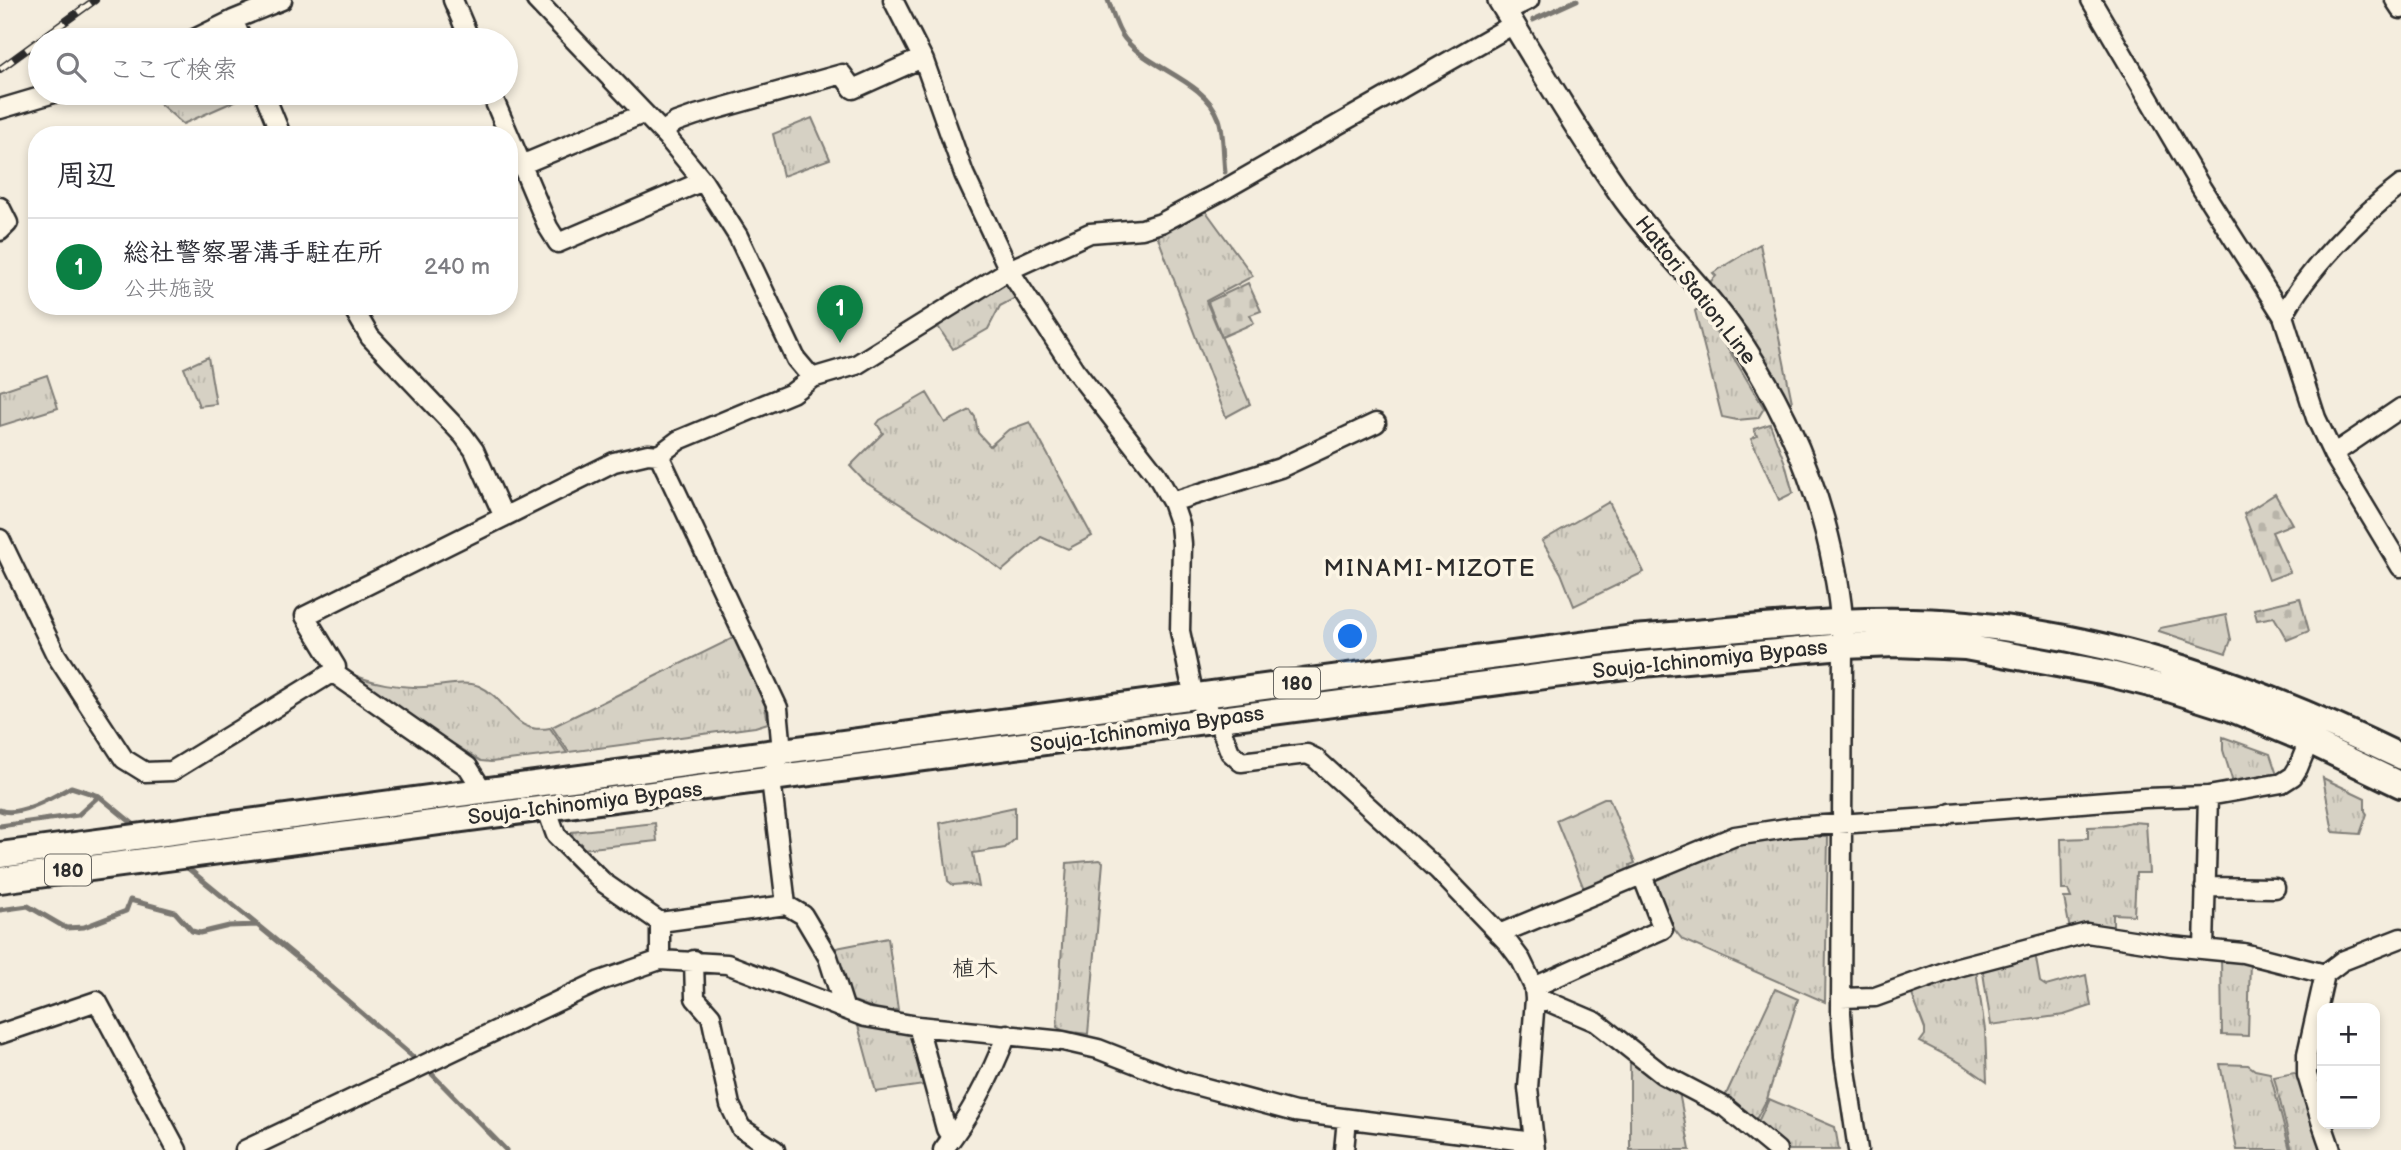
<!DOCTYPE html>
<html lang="ja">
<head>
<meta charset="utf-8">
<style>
  :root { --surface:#fff; --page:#f7f7f7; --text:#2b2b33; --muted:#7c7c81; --line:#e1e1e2; --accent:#0b8043 }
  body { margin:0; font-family:"Balsamiq Sans","Klee One",sans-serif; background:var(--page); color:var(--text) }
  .controls { position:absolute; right:21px; bottom:21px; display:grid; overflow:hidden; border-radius:14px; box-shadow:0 4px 10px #0003 }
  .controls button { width:63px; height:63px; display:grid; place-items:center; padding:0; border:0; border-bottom:2px solid var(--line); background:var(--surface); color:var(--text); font:35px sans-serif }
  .you { position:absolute; left:1351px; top:637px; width:24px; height:24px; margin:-18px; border:5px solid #fff; border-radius:50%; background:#1a73e8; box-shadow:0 0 0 10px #1a73e833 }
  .badge { display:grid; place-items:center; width:46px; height:46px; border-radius:50%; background:var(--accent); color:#fff; font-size:23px; font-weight:700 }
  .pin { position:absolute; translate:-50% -58px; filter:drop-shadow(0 2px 4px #0008) }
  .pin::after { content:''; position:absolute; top:37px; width:24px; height:21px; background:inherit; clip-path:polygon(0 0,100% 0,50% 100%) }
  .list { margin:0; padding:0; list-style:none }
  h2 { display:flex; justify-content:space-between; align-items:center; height:91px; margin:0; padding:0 28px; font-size:30px }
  h2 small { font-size:23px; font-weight:400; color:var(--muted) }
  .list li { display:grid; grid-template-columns:46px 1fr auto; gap:21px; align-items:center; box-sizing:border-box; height:98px; padding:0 28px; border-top:2px solid var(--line) }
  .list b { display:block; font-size:26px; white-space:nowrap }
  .list p { margin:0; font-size:23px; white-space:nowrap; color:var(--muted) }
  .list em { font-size:23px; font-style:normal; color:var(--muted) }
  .icon { flex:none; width:38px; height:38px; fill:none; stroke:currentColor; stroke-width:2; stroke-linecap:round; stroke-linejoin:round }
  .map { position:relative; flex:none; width:2401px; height:1150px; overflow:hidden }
  .search { position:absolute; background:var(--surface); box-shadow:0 4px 10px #0003; left:28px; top:28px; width:490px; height:77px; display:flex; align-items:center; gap:18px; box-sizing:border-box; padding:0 24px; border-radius:38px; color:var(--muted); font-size:26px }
  .panel { position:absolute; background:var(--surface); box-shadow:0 4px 10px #0003; left:28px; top:126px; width:490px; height:189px; border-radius:28px }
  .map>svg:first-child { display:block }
</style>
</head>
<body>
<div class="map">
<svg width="2401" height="1150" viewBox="0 0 2401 1150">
  <defs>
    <pattern id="grass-tufts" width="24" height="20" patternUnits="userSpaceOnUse" patternTransform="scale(1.75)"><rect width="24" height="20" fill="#d6d1c4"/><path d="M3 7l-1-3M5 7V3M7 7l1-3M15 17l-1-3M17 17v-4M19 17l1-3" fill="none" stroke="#b8b4a9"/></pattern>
    <pattern id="cemetery-stones" width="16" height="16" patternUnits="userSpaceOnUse" patternTransform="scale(1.75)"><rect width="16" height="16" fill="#d6d1c4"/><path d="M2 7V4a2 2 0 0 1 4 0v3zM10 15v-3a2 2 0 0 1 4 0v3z" fill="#b8b4a9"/></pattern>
  </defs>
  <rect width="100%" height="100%" fill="#f4edde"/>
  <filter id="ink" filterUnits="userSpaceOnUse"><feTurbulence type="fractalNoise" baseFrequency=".0143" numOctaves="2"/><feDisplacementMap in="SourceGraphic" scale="14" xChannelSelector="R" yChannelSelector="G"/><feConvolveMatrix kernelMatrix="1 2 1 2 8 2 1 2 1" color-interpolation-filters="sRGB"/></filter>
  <g filter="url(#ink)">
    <path fill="url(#grass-tufts)" stroke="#807e78" stroke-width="2" d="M 153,93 L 253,93 L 183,124 L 158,102 Z
      M 812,118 L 830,159 L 783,176 L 773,134 Z
      M 1205,210 L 1253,276 L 1206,301 L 1250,404 L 1226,417 L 1157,235 Z
      M 1760,244 L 1792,402 L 1790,403 L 1747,329 L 1710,282 L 1716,276 L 1713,273 Z
      M 1006,277 L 1019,296 L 1000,306 L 988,329 L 953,349 L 935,322 Z
      M 1699,308 L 1729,350 L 1764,408 L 1758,418 L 1737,420 L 1722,417 L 1695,311 Z
      M 208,357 L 216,404 L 199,406 L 184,368 Z
      M 47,375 L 58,408 L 0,426 L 0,391 Z
      M 927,393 L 945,423 L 970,410 L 975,417 L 978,433 L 990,446 L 1008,430 L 1030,422 L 1092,536 L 1068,549 L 1041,537 L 1002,571 L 984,557 L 865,482 L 850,466 L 883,433 L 877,424 L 880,420 Z
      M 1770,424 L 1785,463 L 1793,493 L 1779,500 L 1751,439 L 1757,436 L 1754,429 Z
      M 1609,502 L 1644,572 L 1574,606 L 1561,573 L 1542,541 Z
      M 2226,615 L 2231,640 L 2226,653 L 2159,631 L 2160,628 Z
      M 735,637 L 765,705 L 768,723 L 755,727 L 569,752 L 552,727 Z
      M 349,673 C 371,683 400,688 424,687 C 441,687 463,680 479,686 C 509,699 511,735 550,728 L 567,753 L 491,762 L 481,761 L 444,738 L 439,738 Z
      M 2223,737 L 2270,754 L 2278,778 L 2234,786 L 2223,750 Z
      M 2323,778 L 2365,798 L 2365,811 L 2367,814 L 2360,834 L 2333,832 Z
      M 1604,798 L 1609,798 L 1635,863 L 1630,865 L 1632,871 L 1584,889 L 1556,820 Z
      M 1015,807 L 1015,839 L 1005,848 L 973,853 L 979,887 L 965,884 L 953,885 L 948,881 L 940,823 Z
      M 2131,822 L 2146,823 L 2149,873 L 2136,873 L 2134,915 L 2113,914 L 2113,929 L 2070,930 L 2064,898 L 2071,898 L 2068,890 L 2062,890 L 2061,839 L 2088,838 L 2088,827 L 2114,826 Z
      M 655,823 L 657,841 L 582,849 L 581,843 L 574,844 L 572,832 Z
      M 1818,833 L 1819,837 L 1828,837 L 1825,1002 L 1683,940 C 1666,922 1660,900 1651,877 L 1742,842 Z
      M 1100,860 L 1103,862 L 1088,1034 L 1064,1031 L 1057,1027 L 1067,863 Z
      M 888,938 L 898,1010 L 894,1010 L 894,1015 L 848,999 L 831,949 Z
      M 2035,953 L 2040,982 L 2046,986 L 2086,975 L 2091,1006 L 2064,1015 L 1991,1025 L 1982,966 Z
      M 2221,957 L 2250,960 L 2248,1036 L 2222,1035 Z
      M 1976,970 L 1985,1030 L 1987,1081 L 1961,1063 L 1920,1042 L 1925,1035 L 1925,1029 L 1911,992 Z
      M 1775,989 L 1798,999 L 1767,1099 L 1753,1125 L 1723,1101 Z
      M 857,1022 L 917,1031 L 931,1084 L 876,1092 Z
      M 1630,1050 L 1678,1087 L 1690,1150 L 1630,1150 Z
      M 2220,1064 L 2248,1065 L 2255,1070 L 2270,1073 L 2290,1150 L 2237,1150 Z
      M 2294,1073 L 2302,1078 L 2324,1150 L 2292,1150 L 2274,1077 Z
      M 1769,1099 L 1835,1127 L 1839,1150 L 1784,1150 L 1756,1126 Z"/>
    <path fill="url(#cemetery-stones)" stroke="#807e78" stroke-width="2" d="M 1248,283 L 1261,311 L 1250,315 L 1254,323 L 1222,337 L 1208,302 Z
      M 2275,494 L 2292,524 L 2272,532 L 2290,572 L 2269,580 L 2244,514 Z
      M 2300,598 L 2309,631 L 2287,640 L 2274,617 L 2257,620 L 2254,609 Z"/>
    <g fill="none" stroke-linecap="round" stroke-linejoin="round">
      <path stroke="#7a7771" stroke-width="5" d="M 1108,0 C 1113,13 1116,28 1125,39 C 1149,69 1205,80 1219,119 C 1224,134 1223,155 1225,172
        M 1533,20 L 1577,0
        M 0,810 C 18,818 55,796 71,787 L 99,796 L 138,828
        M 0,826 L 78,815 L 99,796
        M 184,865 L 300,960 L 427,1069 L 506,1150
        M 0,910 L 28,906 L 66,928 L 84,927 L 126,911 L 130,900 L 175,912 L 192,931 L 200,933 L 229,926 L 258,925"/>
      <defs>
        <path id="minor" d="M 453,0 L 470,40
          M 536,0 L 666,136 L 703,181 L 738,236 L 796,359 L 812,378
          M 893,0 L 924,61 L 964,174 L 1009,270 L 1074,369 L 1156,474 L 1172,502 L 1180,525 L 1182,544 L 1180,631 L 1194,697 L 1217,719 L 1230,752 L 1241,762 L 1307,754 L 1315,758 L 1438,870 L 1509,944 L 1521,960 L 1534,987 L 1535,999 L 1528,1088 L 1535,1150
          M 2091,0 L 2202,189 L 2283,316 L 2316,418 L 2333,454 L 2401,567
          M 2395,0 L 2401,9
          M 1506,11 L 1529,0
          M 233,20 L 242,40
          M 192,40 L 233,20 L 282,0
          M 264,93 L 281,135
          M 491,93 L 509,135
          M 0,109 L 54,93
          M 662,132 L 676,122 L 696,115 L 842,74 L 853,89 L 922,58
          M 509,135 L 548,227 L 558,243 L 703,181
          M 521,165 L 638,116 L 641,112
          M 0,207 L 8,223 L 0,231
          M 352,306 L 370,337 L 463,435 L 474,450 L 504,517
          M 2283,316 C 2305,273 2362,214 2401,185
          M 2333,454 L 2401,408
          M 659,455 L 778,708 L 782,751 L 771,779 L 786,905 L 803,915 L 828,957 L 844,1007
          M 1172,502 L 1280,468 L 1376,423
          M 0,539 L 56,655 L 124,759 L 145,772 L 172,771 L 328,675 L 335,674 L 468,767 L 483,791
          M 1843,646 L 1841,1013 L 1844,1057 L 1858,1150
          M 335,674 L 336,667 L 305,616 L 614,462 L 648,454 L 659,455 L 679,440 L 792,393 L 812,378 L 856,365 L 1009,270 L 1090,233 L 1142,229 L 1161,223 L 1227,188 L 1514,24
          M 546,807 L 556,835 L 604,883 L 660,922 L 660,960
          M 2205,887 L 2275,888
          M 660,922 L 786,905
          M 1499,934 L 1735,836 L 1793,827 L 1945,817 L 1951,813 L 2145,798 L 2208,796 L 2282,783 L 2293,776 L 2298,768 L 2309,741
          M 2204,948 L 2208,796
          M 694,960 L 695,998 L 711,1016 L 730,1105 L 741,1128 L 775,1150
          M 1534,987 L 1663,929 L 1642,875
          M 1535,996 L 1596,1022 L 1662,1074 L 1725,1107 L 1777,1150
          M 1841,998 L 1875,997 L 1958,967 L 2087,933 L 2171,946 L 2243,953 L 2325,974
          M 918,1026 L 946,1129 L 952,1138
          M 0,1034 L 97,1001 L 177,1150
          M 2322,1124 L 2307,1075 L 2307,1054 L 2325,974 L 2342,961 L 2401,938
          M 2322,1124 L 2331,1150
          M 245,1150 L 600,981 L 660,960 L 727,964 L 865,1017 L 918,1026 L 1063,1041 L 1098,1049 L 1180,1081 L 1295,1112 L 1533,1142
          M 943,1150 C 971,1115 991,1076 1007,1034
          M 1344,1150 L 1347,1119"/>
        <path id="major" d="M 1499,0 C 1538,65 1577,131 1620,193 C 1653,241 1698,281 1731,328 C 1795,418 1837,528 1843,638"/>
        <path id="highway" d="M 0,855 L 1633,638 C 1743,630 1856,614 1967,624 C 2123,638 2262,690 2401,757
          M 0,880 L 1553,675 L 1642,664 L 1843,646 L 1896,644 L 1965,647 L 2106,673 L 2166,688 L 2229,708 L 2309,741 L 2401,785"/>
      </defs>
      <use href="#minor" stroke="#2b2b2b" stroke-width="23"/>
      <use href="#major" stroke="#2b2b2b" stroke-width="26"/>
      <use href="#highway" stroke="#2b2b2b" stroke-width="30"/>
      <use href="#minor" stroke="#fcf5e5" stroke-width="18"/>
      <use href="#major" stroke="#fcf5e5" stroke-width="21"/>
      <use href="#highway" stroke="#fcf5e5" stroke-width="24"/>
      <defs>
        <path id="rail" d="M 0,69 L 95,0"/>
      </defs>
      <use href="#rail" stroke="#2b2b2b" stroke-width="8"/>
      <use href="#rail" stroke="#fcf5e5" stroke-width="5" stroke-dasharray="16" stroke-linecap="butt"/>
    </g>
  </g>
  <g text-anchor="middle" stroke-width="7" stroke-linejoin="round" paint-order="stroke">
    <g fill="#fcf5e5" stroke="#6a6863" stroke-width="2">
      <rect x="1274" y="667.5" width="46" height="31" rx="5"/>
      <rect x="45" y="854.5" width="46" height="31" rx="5"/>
    </g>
    <g font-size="19" font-weight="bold" fill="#2b2b2b">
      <text x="1297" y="690">180</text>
      <text x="68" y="877">180</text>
    </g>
    <g font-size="21" fill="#2b2b2b" stroke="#fcf5e5">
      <text transform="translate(1696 290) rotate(52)" y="7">Hattori Station Line</text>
      <text transform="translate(1710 659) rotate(-6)" y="7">Souja-Ichinomiya Bypass</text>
      <text transform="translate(1147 729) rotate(-8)" y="7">Souja-Ichinomiya Bypass</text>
      <text transform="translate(585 803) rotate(-7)" y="7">Souja-Ichinomiya Bypass</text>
    </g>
    <g font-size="23" fill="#2b2b2b" stroke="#fcf5e5">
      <text x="975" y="976">植木</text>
    </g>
    <g font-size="24" letter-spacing="2" fill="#2b2b2b" stroke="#fcf5e5">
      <text x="1430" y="576">MINAMI-MIZOTE</text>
    </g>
  </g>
</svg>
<div class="controls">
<button>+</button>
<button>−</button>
</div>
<div class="you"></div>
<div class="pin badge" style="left:840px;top:343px">1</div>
<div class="search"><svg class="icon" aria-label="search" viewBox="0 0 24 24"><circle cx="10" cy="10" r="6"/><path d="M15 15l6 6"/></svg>ここで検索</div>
<section class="panel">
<h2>周辺<small></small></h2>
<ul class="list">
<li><span class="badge">1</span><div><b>総社警察署溝手駐在所</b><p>公共施設</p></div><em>240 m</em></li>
</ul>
</section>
</div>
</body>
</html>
